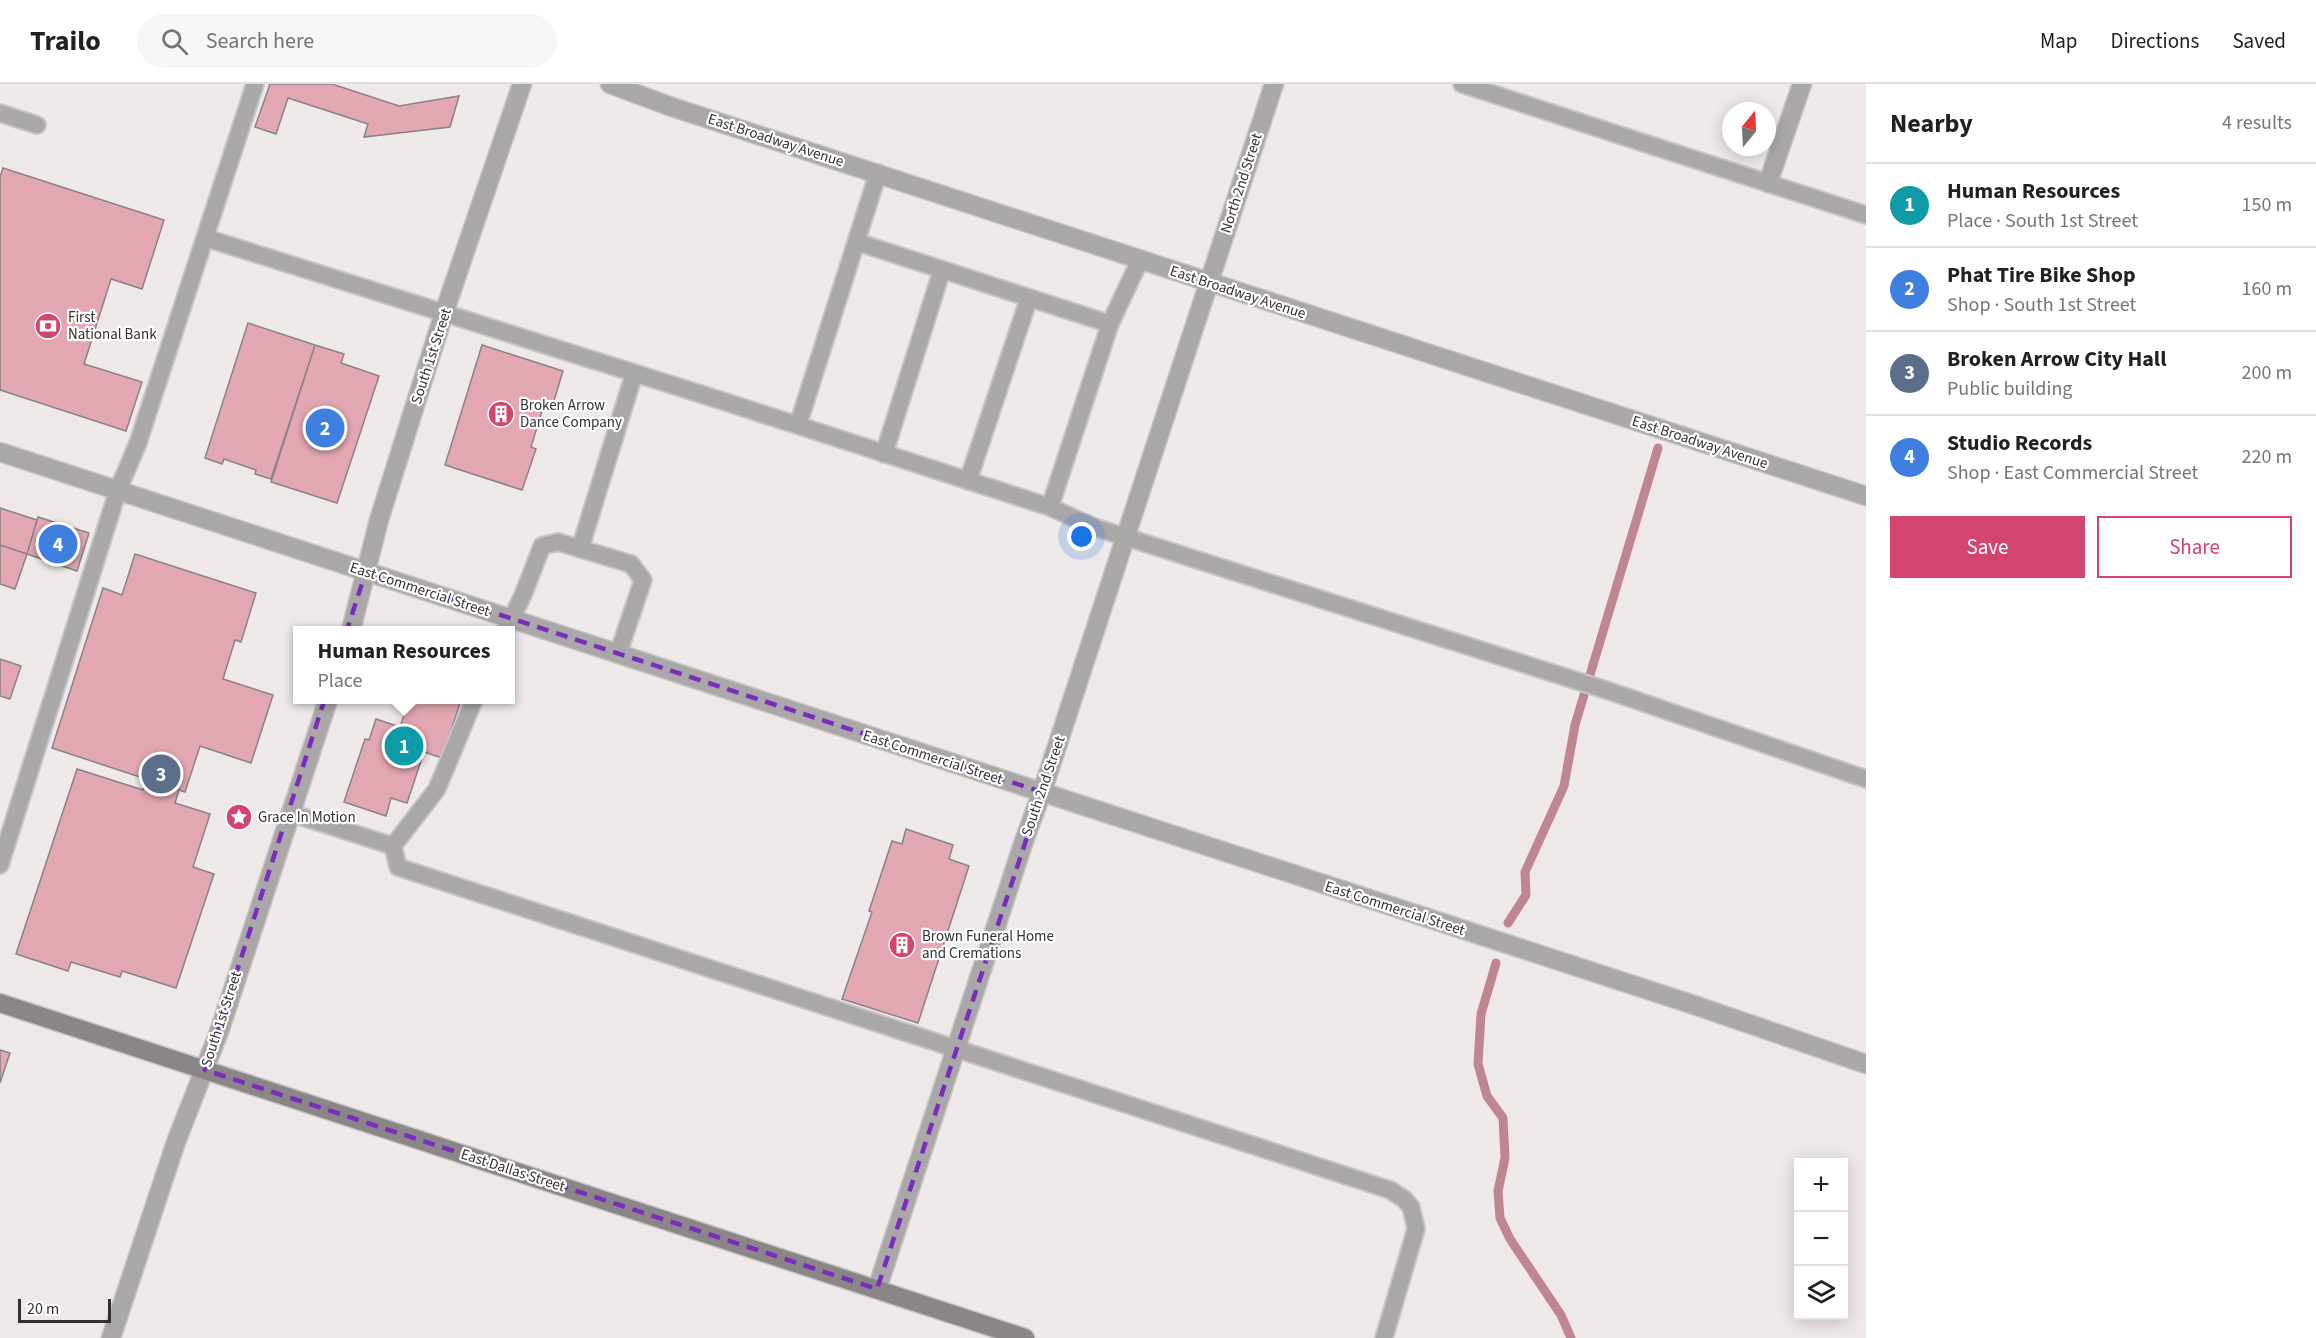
<!DOCTYPE html>
<html lang="en">
<head>
<meta charset="utf-8">
<style>
  :root { --surface:#fff; --page:#f6f6f6; --text:#202124; --muted:#757577; --line:#e0e0e0; --accent:#d24571 }
  body { margin:0; font-family:"Source Sans 3",sans-serif; background:var(--page); color:var(--text) }
  .controls { position:absolute; right:18px; bottom:18px; display:grid; overflow:hidden; border-radius:0px; box-shadow:0 3px 15px #0003 }
  .controls button { width:54px; height:54px; display:grid; place-items:center; padding:0; border:0; border-bottom:2px solid var(--line); background:var(--surface); color:var(--text); font:30px sans-serif }
  .compass { position:absolute; left:1722px; top:18px; width:54px; height:54px; border-radius:50%; background:var(--surface); box-shadow:0 3px 15px #0003; rotate:18deg }
  .scale { position:absolute; left:18px; bottom:15px; width:93px; box-sizing:border-box; padding-left:6px; border:3px solid #323030; border-top:0; font-size:16px; line-height:21px; white-space:nowrap; color:#323030; -webkit-text-stroke:4px #fff; paint-order:stroke }
  .you { position:absolute; left:1082px; top:453px; width:21px; height:21px; margin:-15px; border:4px solid #fff; border-radius:50%; background:#1a73e8; box-shadow:0 0 0 9px #1a73e833 }
  .badge { display:grid; place-items:center; width:39px; height:39px; border-radius:50%; background:var(--accent); color:#fff; font-size:20px; font-weight:700 }
  .pin { position:absolute; translate:-50% -50%; border:3px solid #fff; box-shadow:0 2px 6px #0006 }
  .popup { position:absolute; left:293px; top:542px; width:222px; height:78px; box-sizing:border-box; display:grid; place-content:center; border-radius:0px; background:var(--surface); filter:drop-shadow(0 2px 4px #0005); font-size:20px; white-space:nowrap; color:var(--muted) }
  .popup b { font-size:22px; color:var(--text) }
  .popup::after { content:''; position:absolute; left:50%; top:100%; margin-left:-12px; border:12px solid transparent; border-top-color:var(--surface) }
  .list { margin:0; padding:0; list-style:none }
  h2 { display:flex; justify-content:space-between; align-items:center; height:78px; margin:0; padding:0 24px; font-size:26px }
  h2 small { font-size:20px; font-weight:400; color:var(--muted) }
  .list li { display:grid; grid-template-columns:39px 1fr auto; gap:18px; align-items:center; box-sizing:border-box; height:84px; padding:0 24px; border-top:2px solid var(--line) }
  .list b { display:block; font-size:22px; white-space:nowrap }
  .list p { margin:0; font-size:20px; white-space:nowrap; color:var(--muted) }
  .list em { font-size:20px; font-style:normal; color:var(--muted) }
  .actions { display:flex; gap:12px; padding:18px 24px }
  .actions a { flex:1; padding:14px 0; border:2px solid var(--accent); border-radius:0px; text-align:center; font-size:21px; color:var(--accent) }
  .actions .main { background:var(--accent); color:#fff }
  .icon { flex:none; width:33px; height:33px; fill:none; stroke:currentColor; stroke-width:2; stroke-linecap:round; stroke-linejoin:round }
  .map { position:relative; flex:none; width:1866px; height:1254px; overflow:hidden }
  header { display:flex; align-items:center; gap:36px; box-sizing:border-box; height:84px; padding:0 30px; background:var(--surface); border-bottom:2px solid var(--line) }
  header strong { font-size:28px }
  nav { display:flex; gap:33px; margin-inline-start:auto; font-size:21px }
  .search { width:420px; height:54px; background:var(--page); display:flex; align-items:center; gap:15px; box-sizing:border-box; padding:0 21px; border-radius:33px; color:var(--muted); font-size:22px }
  main { display:flex }
  aside { flex:1; background:var(--surface) }
  .map>svg:first-child { display:block }
</style>
</head>
<body>
<header>
<strong>Trailo</strong>
<div class="search"><svg class="icon" aria-label="search" viewBox="0 0 24 24"><circle cx="10" cy="10" r="6"/><path d="M15 15l6 6"/></svg>Search here</div>
<nav><a>Map</a><a>Directions</a><a>Saved</a></nav>
</header>
<main>
<div class="map">
<svg width="1866" height="1254" viewBox="0 0 1866 1254">
  <rect width="100%" height="100%" fill="#eee8e9"/>
  <g fill="none" stroke-linecap="round" stroke-linejoin="round">
    <path stroke="#bf8692" stroke-width="9" d="M 1508,839 L 1526,811 L 1525,788 L 1564,702 L 1575,641 L 1658,364
      M 1496,879 L 1481,930 L 1478,980 L 1487,1012 L 1503,1034 L 1505,1074 L 1498,1107 L 1500,1134 L 1510,1155 L 1561,1231 L 1571,1254"/>
  </g>
  <path fill="#e2a7b3" stroke="#888384" stroke-width="1.5" d="M 270,0 L 332,0 L 399,22 L 459,12 L 450,43 L 364,53 L 368,40 L 288,14 L 276,50 L 255,43 Z
    M 3,84 L 164,136 L 142,205 L 111,195 L 84,280 L 142,298 L 126,347 L 0,306 L 0,93 Z
    M 248,239 L 315,261 L 271,395 L 255,390 L 256,386 L 224,375 L 222,380 L 205,374 Z
    M 315,261 L 344,270 L 341,279 L 379,292 L 337,419 L 271,398 Z
    M 482,261 L 563,287 L 553,320 L 545,317 L 531,363 L 536,365 L 522,406 L 445,381 Z
    M 0,424 L 37,436 L 27,470 L 0,461 Z
    M 38,433 L 89,449 L 77,487 L 27,470 Z
    M 0,461 L 27,470 L 15,505 L 0,500 Z
    M 135,470 L 256,509 L 241,558 L 235,556 L 223,595 L 273,611 L 251,679 L 200,662 L 185,708 L 179,706 L 175,719 L 210,730 L 193,783 L 214,790 L 176,904 L 122,887 L 120,893 L 71,878 L 68,887 L 16,870 L 77,685 L 143,706 L 146,695 L 52,664 L 103,504 L 122,511 Z
    M 0,575 L 21,582 L 10,615 L 0,612 Z
    M 409,616 L 461,616 L 442,674 L 424,668 L 407,719 L 391,714 L 386,732 L 344,718 L 365,655 L 369,656 L 376,635 L 400,643 Z
    M 906,745 L 953,761 L 949,775 L 969,782 L 918,939 L 842,915 L 872,828 L 869,827 L 892,757 L 902,760 Z
    M 0,966 L 10,969 L 0,999 Z"/>
  <g fill="none" stroke-linecap="round" stroke-linejoin="round">
    <defs>
      <path id="lane" d="M 1462,0 L 1866,131
        M 0,29 L 37,41
        M 206,154 L 704,311 L 1050,423 L 1091,442 L 1612,608 L 1866,695
        M 857,158 L 1110,240
        M 798,341 L 878,89
        M 884,370 L 942,186
        M 968,397 L 1029,214
        M 1050,423 L 1110,240 L 1140,176
        M 580,465 L 634,290
        M 506,546 L 523,511 L 542,462 L 558,458 L 631,480 L 643,496 L 618,570
        M 290,729 L 393,762 L 398,783 L 1390,1106 L 1404,1115 L 1411,1123 L 1416,1145 L 1384,1254
        M 393,762 L 437,705 L 474,616
        M 0,781 L 118,406 L 138,359 L 255,0"/>
      <path id="street" d="M 610,0 L 669,22 L 1866,412
        M 1768,99 L 1802,0
        M 0,368 L 1691,920 L 1866,980
        M 351,546 L 379,436 L 444,229 L 522,0
        M 877,1205 L 1024,757 L 1042,708 L 1274,0
        M 111,1254 L 176,1058 L 219,948 L 328,616"/>
      <path id="secondary" d="M 0,919 L 1025,1254"/>
    </defs>
    <use href="#lane" stroke="#c8c3c4" stroke-width="20"/>
    <use href="#street" stroke="#c8c3c4" stroke-width="21"/>
    <use href="#secondary" stroke="#c8c3c4" stroke-width="21"/>
    <use href="#lane" stroke="#a9a7a7" stroke-width="16"/>
    <use href="#street" stroke="#a9a7a7" stroke-width="18"/>
    <use href="#secondary" stroke="#8a8687" stroke-width="18"/>
  </g>
  <path fill="none" stroke="#7b2cbf" stroke-width="4.5" stroke-dasharray="12 8" stroke-linejoin="round" d="M 366,487 L 1042,708 L 877,1205 L 205,986 Z"/>
  <defs>
    <symbol id="bank-disc" viewBox="-11 -11 22 22"><circle r="9.5" fill="#d24571" stroke="#fff"/><path d="M-6-4H6V4H-6ZM0-2.3a2.3 2.3 0 1 0 0 4.6a2.3 2.3 0 1 0 0-4.6Z" fill="#fff"/></symbol>
    <symbol id="building-disc" viewBox="-11 -11 22 22"><circle r="9.5" fill="#d24571" stroke="#fff"/><path d="M-4-6H4V6H1V3H-1V6H-4ZM-2.5-4.3h1.7v1.8h-1.7ZM.8-4.3h1.7v1.8H.8ZM-2.5-1h1.7V.8h-1.7ZM.8-1h1.7V.8H.8Z" fill="#fff"/></symbol>
    <symbol id="sight-disc" viewBox="-11 -11 22 22"><circle r="9.5" fill="#d24571" stroke="#fff"/><path d="M0-6L1.8-2.2L6-1.7L2.9 1.2L3.7 5.4L0 3.3L-3.7 5.4L-2.9 1.2L-6-1.7L-1.8-2.2Z" fill="#fff"/></symbol>
  </defs>
  <g fill-rule="evenodd">
    <use href="#bank-disc" x="33" y="227" width="30" height="30"/>
    <use href="#building-disc" x="486" y="315" width="30" height="30"/>
    <use href="#sight-disc" x="224" y="718" width="30" height="30"/>
    <use href="#building-disc" x="887" y="846" width="30" height="30"/>
  </g>
  <g text-anchor="middle" stroke-width="4.5" stroke-linejoin="round" paint-order="stroke">
    <g font-size="15" fill="#323030" stroke="#fff">
      <text transform="translate(776 56) rotate(18)" y="5">East Broadway Avenue</text>
      <text transform="translate(1241 99) rotate(-72)" y="5">North 2nd Street</text>
      <text transform="translate(1238 208) rotate(18)" y="5">East Broadway Avenue</text>
      <text transform="translate(431 272) rotate(-72)" y="5">South 1st Street</text>
      <text transform="translate(1700 358) rotate(18)" y="5">East Broadway Avenue</text>
      <text transform="translate(420 505) rotate(18)" y="5">East Commercial Street</text>
      <text transform="translate(933 673) rotate(18)" y="5">East Commercial Street</text>
      <text transform="translate(1043 702) rotate(-71)" y="5">South 2nd Street</text>
      <text transform="translate(1395 824) rotate(18)" y="5">East Commercial Street</text>
      <text transform="translate(221 935) rotate(-72)" y="5">South 1st Street</text>
      <text transform="translate(513 1086) rotate(18)" y="5">East Dallas Street</text>
    </g>
    <g font-size="15" fill="#323030" stroke="#fff" text-anchor="start">
      <text x="68" y="238">First<tspan x="68" dy="17">National Bank</tspan></text>
      <text x="520" y="326">Broken Arrow<tspan x="520" dy="17">Dance Company</tspan></text>
      <text x="258" y="738">Grace In Motion</text>
      <text x="922" y="857">Brown Funeral Home<tspan x="922" dy="17">and Cremations</tspan></text>
    </g>
  </g>
</svg>
<div class="controls">
<button>+</button>
<button>−</button>
<button><svg class="icon" aria-label="layers" viewBox="0 0 24 24"><path d="M12 4l9 5-9 5-9-5zM3 14l9 5 9-5"/></svg></button>
</div>
<svg class="compass" viewBox="-18 -18 36 36"><path d="M0-13l5 13h-10z" fill="#e53935"/><path d="M0 13l5-13h-10z" fill="#757577"/></svg>
<div class="scale">20 m</div>
<div class="you"></div>
<div class="pin badge" style="left:404px;top:662px;background:#0f9aa8">1</div>
<div class="popup"><b>Human Resources</b>Place</div>
<div class="pin badge" style="left:325px;top:344px;background:#3f7fe0">2</div>
<div class="pin badge" style="left:161px;top:690px;background:#5c6f8a">3</div>
<div class="pin badge" style="left:58px;top:460px;background:#3f7fe0">4</div>
</div>
<aside>
<h2>Nearby<small>4 results</small></h2>
<ul class="list">
<li><span class="badge" style="background:#0f9aa8">1</span><div><b>Human Resources</b><p>Place · South 1st Street</p></div><em>150 m</em></li>
<li><span class="badge" style="background:#3f7fe0">2</span><div><b>Phat Tire Bike Shop</b><p>Shop · South 1st Street</p></div><em>160 m</em></li>
<li><span class="badge" style="background:#5c6f8a">3</span><div><b>Broken Arrow City Hall</b><p>Public building</p></div><em>200 m</em></li>
<li><span class="badge" style="background:#3f7fe0">4</span><div><b>Studio Records</b><p>Shop · East Commercial Street</p></div><em>220 m</em></li>
</ul>
<div class="actions"><a class="main">Save</a><a>Share</a></div>
</aside>
</main>
</body>
</html>
